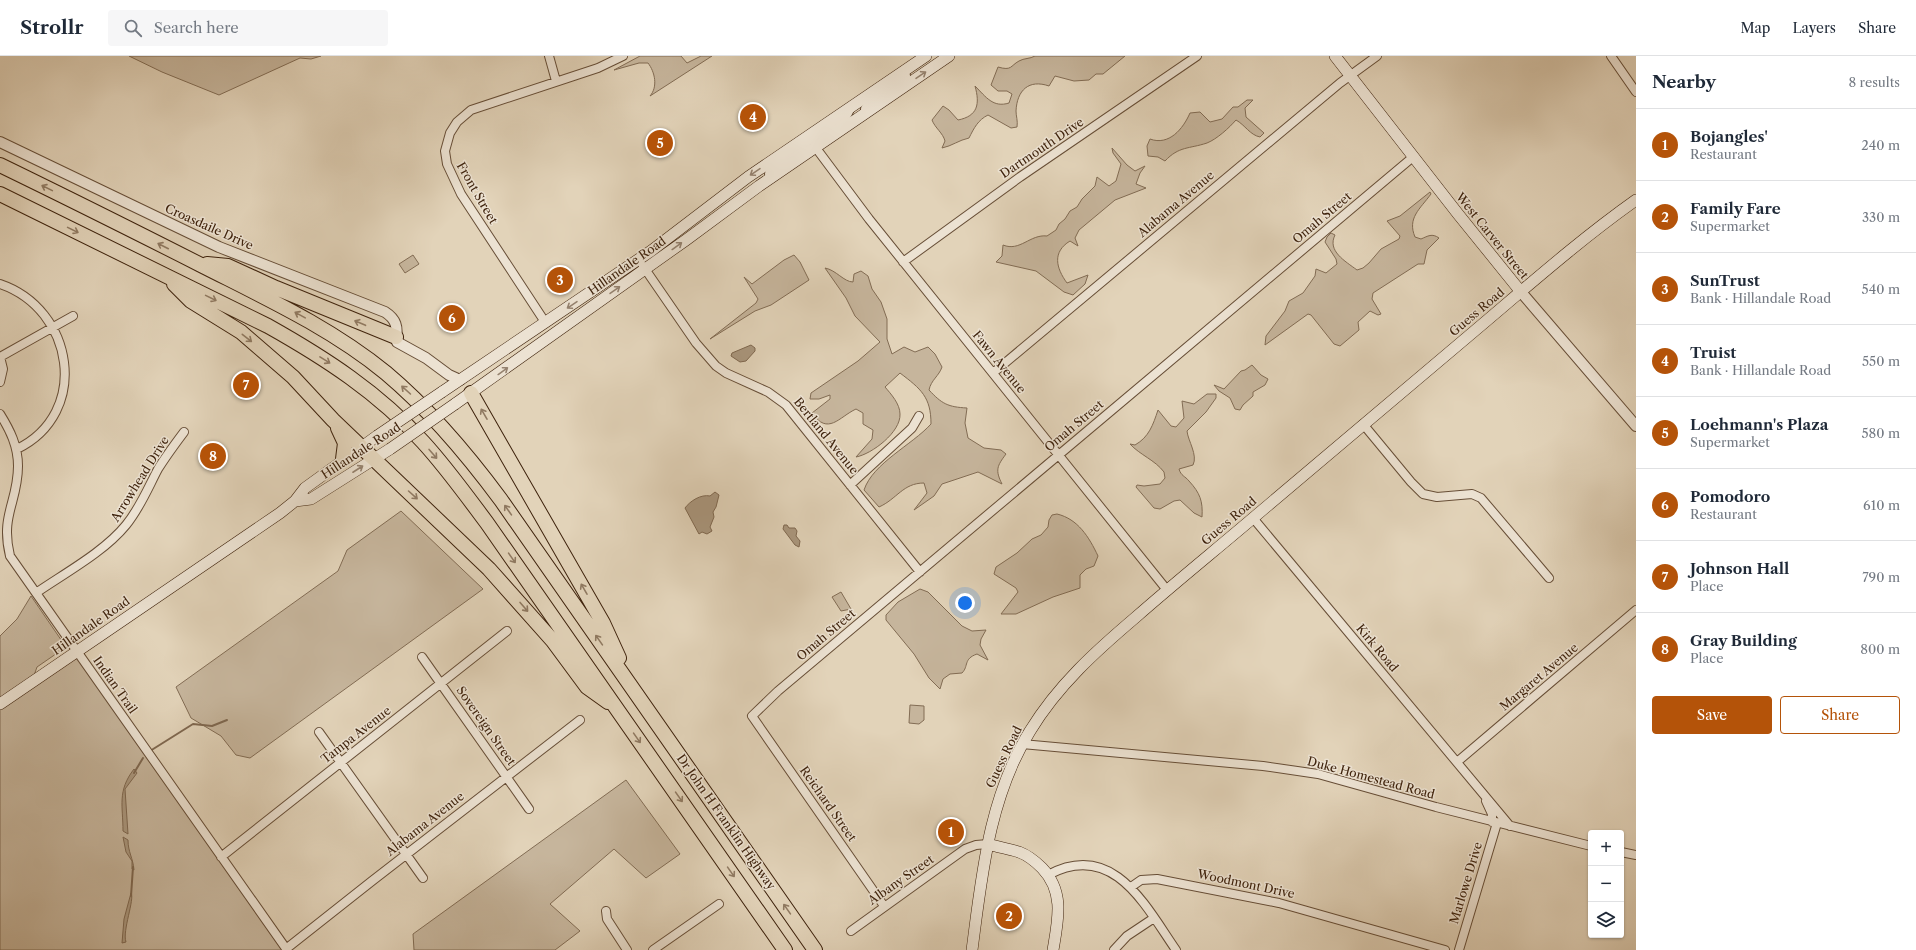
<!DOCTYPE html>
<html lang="en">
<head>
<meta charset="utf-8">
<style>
  :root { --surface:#fff; --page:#f6f6f7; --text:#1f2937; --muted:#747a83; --line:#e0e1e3; --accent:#b45309 }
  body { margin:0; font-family:"Libre Caslon Text",serif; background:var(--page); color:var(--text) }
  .controls { position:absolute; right:12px; bottom:12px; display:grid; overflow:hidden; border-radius:4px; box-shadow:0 1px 3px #0004 }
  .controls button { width:36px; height:36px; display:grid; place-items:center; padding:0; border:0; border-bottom:1px solid var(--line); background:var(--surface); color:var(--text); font:20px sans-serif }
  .you { position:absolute; left:965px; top:547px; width:14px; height:14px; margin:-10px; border:3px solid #fff; border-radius:50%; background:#1a73e8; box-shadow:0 0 0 6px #1a73e833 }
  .badge { display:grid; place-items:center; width:26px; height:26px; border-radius:50%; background:var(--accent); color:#fff; font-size:13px; font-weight:700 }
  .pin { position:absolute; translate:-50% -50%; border:2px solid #fff; box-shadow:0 1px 4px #0006 }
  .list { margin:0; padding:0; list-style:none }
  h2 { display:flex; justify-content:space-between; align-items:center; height:52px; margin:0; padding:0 16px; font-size:17px }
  h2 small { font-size:13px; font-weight:400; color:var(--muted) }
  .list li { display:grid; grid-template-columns:26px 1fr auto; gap:12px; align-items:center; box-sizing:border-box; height:72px; padding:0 16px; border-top:1px solid var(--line) }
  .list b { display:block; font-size:15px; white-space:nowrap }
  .list p { margin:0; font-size:13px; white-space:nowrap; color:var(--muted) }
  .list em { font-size:13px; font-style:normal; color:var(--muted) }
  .actions { display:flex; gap:8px; padding:12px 16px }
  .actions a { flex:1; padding:9px 0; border:1px solid var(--accent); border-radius:4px; text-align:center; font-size:14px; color:var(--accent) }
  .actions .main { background:var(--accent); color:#fff }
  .icon { flex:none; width:22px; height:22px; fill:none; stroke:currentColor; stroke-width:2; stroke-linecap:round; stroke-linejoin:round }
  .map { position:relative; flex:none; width:1636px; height:894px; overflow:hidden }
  header { display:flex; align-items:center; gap:24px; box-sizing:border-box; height:56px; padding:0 20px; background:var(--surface); border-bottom:1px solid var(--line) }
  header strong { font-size:19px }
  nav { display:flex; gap:22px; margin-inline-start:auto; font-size:14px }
  .search { width:280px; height:36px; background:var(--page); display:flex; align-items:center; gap:10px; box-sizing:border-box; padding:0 14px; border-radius:4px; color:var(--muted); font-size:15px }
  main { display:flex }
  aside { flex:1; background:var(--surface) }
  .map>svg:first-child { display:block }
</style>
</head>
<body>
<header>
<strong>Strollr</strong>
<div class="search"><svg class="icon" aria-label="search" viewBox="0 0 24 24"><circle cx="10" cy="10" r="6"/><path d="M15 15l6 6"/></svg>Search here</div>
<nav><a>Map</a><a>Layers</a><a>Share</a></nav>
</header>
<main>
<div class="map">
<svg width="1636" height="894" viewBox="0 0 1636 894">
  <rect width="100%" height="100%" fill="#e2d3b9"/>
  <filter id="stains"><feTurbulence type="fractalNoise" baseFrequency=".005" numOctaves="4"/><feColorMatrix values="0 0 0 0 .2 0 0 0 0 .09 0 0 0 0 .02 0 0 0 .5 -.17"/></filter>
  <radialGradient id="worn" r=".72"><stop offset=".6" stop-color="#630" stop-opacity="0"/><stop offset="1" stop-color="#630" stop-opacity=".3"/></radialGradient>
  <path fill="#c6b59c" stroke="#826c54" d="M 129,0 L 321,0 L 311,3 L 300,2 L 219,39 L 162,16 Z
    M 640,0 L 681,0 L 687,7 L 701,0 L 712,0 L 650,40 C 658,31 655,16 648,7 L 639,7 L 614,14 Z
    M 1035,0 L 1125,0 L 1103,18 L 1096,18 L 1089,24 L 1074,25 L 1055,20 L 1049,30 C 1029,23 1017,34 1016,55 C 1016,60 1018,65 1017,71 L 1011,72 L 988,59 C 978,64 974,72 969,82 C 959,84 952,90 942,92 L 945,85 C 943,77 935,72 932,64 L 943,50 L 949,54 L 958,64 C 978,60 980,48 975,30 C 986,41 993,52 1009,47 L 1012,38 L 1007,35 L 998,35 L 991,29 L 998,11 C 1012,15 1010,10 1019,5 C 1024,2 1030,3 1035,0 Z
    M 1247,44 L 1253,44 L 1245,52 L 1246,61 L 1264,77 L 1260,81 C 1250,79 1245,69 1236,64 C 1229,72 1217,83 1207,87 C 1189,93 1179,90 1165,105 L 1158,101 L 1148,100 L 1147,90 L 1150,83 C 1169,90 1183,73 1190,57 L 1200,56 L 1210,66 L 1222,63 L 1233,51 L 1238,51 Z
    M 1112,92 L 1127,109 L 1135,115 L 1145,110 L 1140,117 L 1136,128 L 1146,132 L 1115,144 L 1079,174 L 1075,182 L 1078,190 L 1070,185 C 1052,196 1056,212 1067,227 L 1088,219 L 1085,228 L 1073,239 L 1064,236 L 1036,215 L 996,206 L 1002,200 L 1003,189 C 1020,196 1030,178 1047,180 L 1056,174 L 1059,168 L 1065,163 L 1070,155 L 1077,151 L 1082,143 L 1095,130 L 1097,121 L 1109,130 L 1116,125 L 1121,108 L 1113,97 Z
    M 1430,136 L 1431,138 C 1420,153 1407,162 1415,181 L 1421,183 C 1428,180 1432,177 1439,182 L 1427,194 L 1424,208 L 1418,208 L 1373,237 L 1372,243 L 1381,258 L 1378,259 L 1370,255 L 1358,266 L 1359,274 L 1340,290 L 1334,288 L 1311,259 L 1308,258 L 1265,289 L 1266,280 L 1285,255 L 1289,245 L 1303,237 L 1315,220 L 1316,213 L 1326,217 L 1337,208 L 1336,203 L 1325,186 L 1327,181 L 1331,177 L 1335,179 C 1327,195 1345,205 1357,214 L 1363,212 L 1369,207 L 1381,193 L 1399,183 L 1400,180 L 1387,165 L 1400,160 Z
    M 413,199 L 419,208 L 405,217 L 399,208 Z
    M 794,199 L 800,206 L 809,224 L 771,249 L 755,255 L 710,283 L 756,247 L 758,243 L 744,221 L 752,228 L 784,204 Z
    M 825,212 C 836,214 844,226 853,226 L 854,218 L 861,215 L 868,220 L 872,233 L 881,246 L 887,263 L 887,283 L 892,298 L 904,291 L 915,296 L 928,291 L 935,298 L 942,311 C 939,320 931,324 929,334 C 942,348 948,351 967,352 L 965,367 L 968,382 L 984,392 L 1001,394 L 1006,398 C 997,410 995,414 1002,428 L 978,416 L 942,428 L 934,440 L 914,454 L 927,437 L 924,427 C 903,427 897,443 879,451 L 864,434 C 873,407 912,389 931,368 C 931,341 921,333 900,317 L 885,331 C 891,338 900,348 900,358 C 901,376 872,398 856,401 L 872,383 L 873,374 L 863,368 L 863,357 L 856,353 C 839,361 828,380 812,357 L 830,343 L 830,339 L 819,343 L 810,343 L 811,337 L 858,305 L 880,286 L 855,260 L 846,242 Z
    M 1252,309 L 1261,319 L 1268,323 L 1265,329 L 1253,336 L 1253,340 L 1243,349 L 1240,354 L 1235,353 L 1230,342 L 1219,335 L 1214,329 L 1224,333 L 1241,315 L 1245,314 Z
    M 1207,338 L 1216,338 L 1216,342 L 1206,356 L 1187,375 C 1188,385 1198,399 1193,409 L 1179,413 C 1181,420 1185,420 1189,425 C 1200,437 1203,445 1202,461 L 1194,457 L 1180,444 L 1174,445 L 1160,453 L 1154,452 L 1136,431 L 1137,429 L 1144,430 L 1160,428 L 1165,422 L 1164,416 C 1155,404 1140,399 1130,388 L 1135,389 C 1149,381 1153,369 1158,354 L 1171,370 L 1176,371 L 1184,362 L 1182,345 L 1194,348 Z
    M 401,455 L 483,533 L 250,702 L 236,699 L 221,680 L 191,662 L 176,631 L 338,515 L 347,494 Z
    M 1057,458 C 1078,463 1089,481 1098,500 L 1094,510 L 1086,513 L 1080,519 L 1080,532 L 1053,541 L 1016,558 L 1001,558 L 1018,536 L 1016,532 L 994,518 L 996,511 L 1017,497 L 1032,483 L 1041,479 L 1048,471 L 1049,464 L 1052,459 Z
    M 920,533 L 928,536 L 962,570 L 972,575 L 986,574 L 981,583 L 980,589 L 988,604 L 977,598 C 963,603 969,610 962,617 L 950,618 L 943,623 L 940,633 L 929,622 L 914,598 L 886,564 L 886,559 L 898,546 Z
    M 841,536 L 851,553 L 841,555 L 832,541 Z
    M 31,540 L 66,591 L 37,611 L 32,625 L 75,599 L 282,894 L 0,894 L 0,580 L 17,563 Z
    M 910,649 L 924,650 L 924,664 L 919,668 L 909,667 Z
    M 626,724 L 680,798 L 646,822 L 614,793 L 550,848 L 580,875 L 555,894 L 414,894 L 413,878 Z"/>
  <path fill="#aa977e" stroke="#7f6850" d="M 751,289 L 755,292 L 755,295 L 746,305 L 740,306 L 731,300 L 732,297 Z
    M 715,436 L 719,439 L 716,451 L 713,456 L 714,461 L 710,471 L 712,475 L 707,478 L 702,476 L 699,478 L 685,452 C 690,445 701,438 710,440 Z
    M 784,469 L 787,469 L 789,472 L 795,472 L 797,475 L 796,480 L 800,485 L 799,491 L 795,489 L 783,473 Z
    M 134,713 L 137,717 L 125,733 L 128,778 L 123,775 C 123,750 117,735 134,713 Z
    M 123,781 L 128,784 C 128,796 133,802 134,814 L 132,813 L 132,805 L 126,796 Z
    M 131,837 C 135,843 122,875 126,886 L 122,887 L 124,863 Z"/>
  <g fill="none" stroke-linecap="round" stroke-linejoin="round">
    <path stroke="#7f6850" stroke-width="2" d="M 150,695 L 193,668 L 212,670 L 227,664
      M 134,717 L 143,702
      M 131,840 L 133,811"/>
    <defs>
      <path id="minor" d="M 549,0 L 556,25
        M 1611,0 L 1636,36
        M 816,92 L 869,163 L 1167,534
        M 903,206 L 1020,121 L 1197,0
        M 643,210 L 696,287 L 716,310 L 726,317 L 768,336 L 786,349 L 920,516
        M 0,228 C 74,253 91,357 17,393
        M 545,266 L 461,138 L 447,108 L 445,95 L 450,77 L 457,66 L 471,54 L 598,12 L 623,0
        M 993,317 L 1340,27 L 1377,0
        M 0,326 L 3,313 L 0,301 L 73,260
        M 0,358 C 10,374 18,390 18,410 C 18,446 0,459 10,500 L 287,894
        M 1363,368 L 1411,426 L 1423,438 L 1437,441 L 1472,438 L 1481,442 L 1549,522
        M 850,429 L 912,372 L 919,360
        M 1253,462 L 1510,770
        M 36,537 C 65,517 104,496 126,469 C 140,452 148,432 158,413 C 166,400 175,388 184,376
        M 422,601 L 529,753
        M 319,676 L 423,822
        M 1022,688 L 1263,710 L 1318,718 L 1436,751 L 1591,790
        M 1457,706 L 1636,554
        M 1486,745 L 1492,758 L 1492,766
        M 1621,796 L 1636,799
        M 221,801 L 507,575
        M 1048,819 C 1113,784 1145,849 1176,894
        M 1131,831 L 1141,824 L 1157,823 L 1279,847 L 1445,894
        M 884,850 L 752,660 L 778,635 L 1413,101
        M 606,855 L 607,863 L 627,894
        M 851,875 L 965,793 L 976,789 L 988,788
        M 286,893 L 372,825 L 580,664
        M 653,894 L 719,848
        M 1114,894 L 1127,880 L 1154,862
        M 1459,894 L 1497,767"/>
      <path id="tertiary" d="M 866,53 C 874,44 902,27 905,20 L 903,16
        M 0,86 L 219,191 L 385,256 C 396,263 398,271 396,283 L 397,286 L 426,302 L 449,319 L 460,324
        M 816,92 L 815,86 L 817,83 C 829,74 843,68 849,53
        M 770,118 L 784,105 L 804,91 L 808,81
        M 1521,236 L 1636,370"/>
      <path id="secondary" d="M 1335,0 L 1458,158 L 1521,236
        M 442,336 L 651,195 L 748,121 L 926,0
        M 455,348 L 686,184 L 759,130 L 949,0
        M 295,445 L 311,443 L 390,393
        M 0,648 L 280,457 L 295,445 L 305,432 L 377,380
        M 988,788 C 998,791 1009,793 1019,796 C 1027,799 1035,805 1042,812 C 1065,836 1058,864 1053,894
        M 972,894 C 982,818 989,741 1030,675 C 1058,629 1096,595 1136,561 C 1177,525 1218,492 1259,457 C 1332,395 1405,333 1478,272 C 1530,228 1581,183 1636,144"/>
      <path id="motorway" d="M 0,109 C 68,142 136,176 203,210 C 266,242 331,272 386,317 C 430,354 467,398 501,444 L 815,894
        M 0,138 L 268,270 C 325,302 379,337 423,386 C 446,411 466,439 487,467 L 785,894
        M 207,208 L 228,210 L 276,232 L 396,281
        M 174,228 L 191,245 L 241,276 L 293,321 L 333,364 L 489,513 L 553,585 L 587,631 L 608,646
        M 471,337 L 603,567 L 619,602
        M 338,372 L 345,387 L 343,403"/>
    </defs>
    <use href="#minor" stroke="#674e37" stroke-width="10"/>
    <use href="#tertiary" stroke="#674e37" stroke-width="12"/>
    <use href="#secondary" stroke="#3e220c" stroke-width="12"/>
    <use href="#motorway" stroke="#3e220c" stroke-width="16"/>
    <use href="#minor" stroke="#ece2d2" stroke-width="8"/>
    <use href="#tertiary" stroke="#ece2d2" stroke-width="10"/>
    <use href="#secondary" stroke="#ece2d2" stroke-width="11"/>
    <use href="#motorway" stroke="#e2d3b9" stroke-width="14"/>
    <defs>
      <path id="secondary-bridge" d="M 377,380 L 442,336
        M 390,393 L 455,348"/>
    </defs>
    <use href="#secondary-bridge" stroke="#3e220c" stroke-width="12" stroke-linecap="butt"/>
    <use href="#secondary-bridge" stroke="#ece2d2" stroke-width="11"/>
  </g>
  <defs><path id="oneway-shaft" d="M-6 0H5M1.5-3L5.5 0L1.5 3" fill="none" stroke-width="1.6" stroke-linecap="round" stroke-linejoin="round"/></defs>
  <g stroke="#95826f">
    <use href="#oneway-shaft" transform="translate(921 19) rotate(-34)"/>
    <use href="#oneway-shaft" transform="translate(755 116) rotate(146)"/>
    <use href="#oneway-shaft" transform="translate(677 190) rotate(-36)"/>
    <use href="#oneway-shaft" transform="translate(615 234) rotate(-35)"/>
    <use href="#oneway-shaft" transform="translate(572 249) rotate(146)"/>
    <use href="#oneway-shaft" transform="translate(503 315) rotate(-36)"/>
    <use href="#oneway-shaft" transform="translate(358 413) rotate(-33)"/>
  </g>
  <g stroke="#907a62">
    <use href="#oneway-shaft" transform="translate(47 132) rotate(-154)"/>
    <use href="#oneway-shaft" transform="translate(73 174) rotate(26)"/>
    <use href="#oneway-shaft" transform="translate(163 190) rotate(-153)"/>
    <use href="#oneway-shaft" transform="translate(211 242) rotate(26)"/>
    <use href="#oneway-shaft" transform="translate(300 259) rotate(-151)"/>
    <use href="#oneway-shaft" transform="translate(360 267) rotate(-157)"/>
    <use href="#oneway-shaft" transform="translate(247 282) rotate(38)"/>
    <use href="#oneway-shaft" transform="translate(325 304) rotate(32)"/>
    <use href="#oneway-shaft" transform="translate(406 334) rotate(-138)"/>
    <use href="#oneway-shaft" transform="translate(484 358) rotate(-120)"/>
    <use href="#oneway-shaft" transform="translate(433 398) rotate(49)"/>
    <use href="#oneway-shaft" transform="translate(413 439) rotate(42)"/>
    <use href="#oneway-shaft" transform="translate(508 454) rotate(-125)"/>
    <use href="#oneway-shaft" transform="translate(512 502) rotate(55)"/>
    <use href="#oneway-shaft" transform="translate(584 533) rotate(-120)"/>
    <use href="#oneway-shaft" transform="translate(524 551) rotate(49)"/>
    <use href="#oneway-shaft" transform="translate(599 584) rotate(-125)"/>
    <use href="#oneway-shaft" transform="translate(637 682) rotate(55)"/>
    <use href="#oneway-shaft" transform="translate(679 741) rotate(55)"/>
    <use href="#oneway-shaft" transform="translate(731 816) rotate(55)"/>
    <use href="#oneway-shaft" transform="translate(787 853) rotate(-125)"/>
  </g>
  <g text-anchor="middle" stroke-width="3" stroke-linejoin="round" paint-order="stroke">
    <g font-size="12" fill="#3e220c" stroke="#ece2d2">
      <text transform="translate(1042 92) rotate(-34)" y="4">Dartmouth Drive</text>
      <text transform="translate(477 137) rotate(60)" y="4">Front Street</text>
      <text transform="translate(1176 148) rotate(-40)" y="4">Alabama Avenue</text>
      <text transform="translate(1322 162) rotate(-40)" y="4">Omah Street</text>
      <text transform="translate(209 171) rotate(24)" y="4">Croasdaile Drive</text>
      <text transform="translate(1492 180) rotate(51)" y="4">West Carver Street</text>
      <text transform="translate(627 210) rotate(-35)" y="4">Hillandale Road</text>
      <text transform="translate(1477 256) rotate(-40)" y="4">Guess Road</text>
      <text transform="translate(999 306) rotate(51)" y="4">Fawn Avenue</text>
      <text transform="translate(1074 370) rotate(-40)" y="4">Omah Street</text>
      <text transform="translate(826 380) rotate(51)" y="4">Bertland Avenue</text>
      <text transform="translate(361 395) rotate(-33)" y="4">Hillandale Road</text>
      <text transform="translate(140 423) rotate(-58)" y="4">Arrowhead Drive</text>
      <text transform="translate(1229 465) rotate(-40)" y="4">Guess Road</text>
      <text transform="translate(91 570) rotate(-35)" y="4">Hillandale Road</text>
      <text transform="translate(826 579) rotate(-40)" y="4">Omah Street</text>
      <text transform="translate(1377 592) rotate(50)" y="4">Kirk Road</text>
      <text transform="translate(1539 621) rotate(-40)" y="4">Margaret Avenue</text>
      <text transform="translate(115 629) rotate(55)" y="4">Indian Trail</text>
      <text transform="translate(486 670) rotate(55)" y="4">Sovereign Street</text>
      <text transform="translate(356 679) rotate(-38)" y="4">Tampa Avenue</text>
      <text transform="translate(1004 701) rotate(-64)" y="4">Guess Road</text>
      <text transform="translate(1371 722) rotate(15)" y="4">Duke Homestead Road</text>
      <text transform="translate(828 748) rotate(55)" y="4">Reichard Street</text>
      <text transform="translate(726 766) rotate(55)" y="4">Dr John H Franklin Highway</text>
      <text transform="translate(425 768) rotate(-38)" y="4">Alabama Avenue</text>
      <text transform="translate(901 824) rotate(-35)" y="4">Albany Street</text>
      <text transform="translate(1466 827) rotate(-73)" y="4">Marlowe Drive</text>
      <text transform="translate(1246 828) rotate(12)" y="4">Woodmont Drive</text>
    </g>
  </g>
  <rect width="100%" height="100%" filter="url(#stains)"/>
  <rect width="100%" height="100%" fill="url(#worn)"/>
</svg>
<div class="controls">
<button>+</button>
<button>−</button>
<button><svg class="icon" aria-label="layers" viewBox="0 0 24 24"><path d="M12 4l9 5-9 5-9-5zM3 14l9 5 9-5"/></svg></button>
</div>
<div class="you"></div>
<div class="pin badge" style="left:951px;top:776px">1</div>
<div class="pin badge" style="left:1009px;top:860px">2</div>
<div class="pin badge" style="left:560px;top:224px">3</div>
<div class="pin badge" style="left:753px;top:61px">4</div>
<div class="pin badge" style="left:660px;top:87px">5</div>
<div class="pin badge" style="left:452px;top:262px">6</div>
<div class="pin badge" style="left:246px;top:329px">7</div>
<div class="pin badge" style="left:213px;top:400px">8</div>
</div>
<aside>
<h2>Nearby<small>8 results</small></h2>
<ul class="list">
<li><span class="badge">1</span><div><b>Bojangles'</b><p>Restaurant</p></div><em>240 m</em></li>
<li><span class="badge">2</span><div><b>Family Fare</b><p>Supermarket</p></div><em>330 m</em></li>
<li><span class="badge">3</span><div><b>SunTrust</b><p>Bank · Hillandale Road</p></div><em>540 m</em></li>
<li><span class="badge">4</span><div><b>Truist</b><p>Bank · Hillandale Road</p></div><em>550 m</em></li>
<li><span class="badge">5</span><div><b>Loehmann's Plaza</b><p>Supermarket</p></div><em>580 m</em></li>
<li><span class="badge">6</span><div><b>Pomodoro</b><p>Restaurant</p></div><em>610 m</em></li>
<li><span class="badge">7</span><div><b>Johnson Hall</b><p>Place</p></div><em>790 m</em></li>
<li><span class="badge">8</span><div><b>Gray Building</b><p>Place</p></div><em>800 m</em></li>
</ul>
<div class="actions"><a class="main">Save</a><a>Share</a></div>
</aside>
</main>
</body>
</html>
